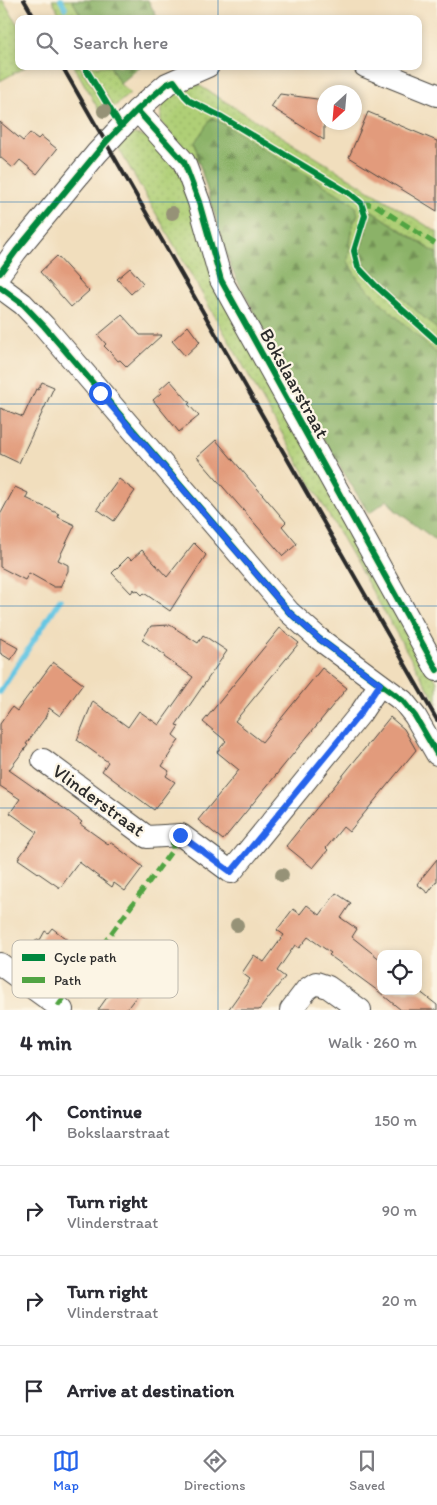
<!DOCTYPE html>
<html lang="en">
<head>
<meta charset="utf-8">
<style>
  :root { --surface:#fff; --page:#f2f2f3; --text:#2b2b33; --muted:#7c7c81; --line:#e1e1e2; --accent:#2563eb }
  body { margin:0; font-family:Itim,sans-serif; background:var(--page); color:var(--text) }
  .controls { position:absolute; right:15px; bottom:15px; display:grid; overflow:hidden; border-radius:10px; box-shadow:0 2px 8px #0003 }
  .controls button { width:45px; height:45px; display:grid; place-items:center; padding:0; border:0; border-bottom:1px solid var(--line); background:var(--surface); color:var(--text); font:25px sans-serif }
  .compass { position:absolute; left:317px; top:85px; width:45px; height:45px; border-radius:50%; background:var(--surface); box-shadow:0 2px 8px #0003; rotate:206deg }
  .stop { position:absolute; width:15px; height:15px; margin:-11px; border:4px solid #2563eb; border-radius:50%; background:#fff }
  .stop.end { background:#2563eb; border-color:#fff; box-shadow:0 1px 5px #0008 }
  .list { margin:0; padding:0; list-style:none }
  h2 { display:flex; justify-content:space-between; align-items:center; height:65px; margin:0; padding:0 20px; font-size:21px }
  h2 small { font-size:16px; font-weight:400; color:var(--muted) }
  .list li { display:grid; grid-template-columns:32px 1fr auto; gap:15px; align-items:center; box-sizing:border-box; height:90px; padding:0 20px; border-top:1px solid var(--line) }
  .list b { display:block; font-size:19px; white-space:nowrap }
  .list p { margin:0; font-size:16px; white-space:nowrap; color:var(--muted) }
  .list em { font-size:16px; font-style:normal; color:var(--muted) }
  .icon { flex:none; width:28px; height:28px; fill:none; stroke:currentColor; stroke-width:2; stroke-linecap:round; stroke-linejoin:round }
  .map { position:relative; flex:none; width:437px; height:1010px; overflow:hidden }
  .search { position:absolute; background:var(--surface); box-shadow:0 2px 8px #0003; left:15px; right:15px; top:15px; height:55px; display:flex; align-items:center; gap:12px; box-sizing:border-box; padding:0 18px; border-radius:10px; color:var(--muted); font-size:19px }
  .sheet { height:425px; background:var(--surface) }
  nav { display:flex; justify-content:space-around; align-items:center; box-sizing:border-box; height:70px; border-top:1px solid var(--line); background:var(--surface); font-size:14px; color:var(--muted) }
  nav a { display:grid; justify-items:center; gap:2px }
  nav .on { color:var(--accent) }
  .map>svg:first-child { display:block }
</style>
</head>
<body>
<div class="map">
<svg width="437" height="1010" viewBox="0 0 437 1010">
  <defs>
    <pattern id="grass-dots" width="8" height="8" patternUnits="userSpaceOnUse" patternTransform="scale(1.25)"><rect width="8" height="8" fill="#afcf76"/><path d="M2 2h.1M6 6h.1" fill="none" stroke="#97b266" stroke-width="1.8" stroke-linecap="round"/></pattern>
    <pattern id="forest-firs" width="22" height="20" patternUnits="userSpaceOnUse" patternTransform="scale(1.25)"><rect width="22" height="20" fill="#8bb267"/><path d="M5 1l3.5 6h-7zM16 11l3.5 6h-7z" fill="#729155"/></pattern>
  </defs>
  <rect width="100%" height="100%" fill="#fcf5e5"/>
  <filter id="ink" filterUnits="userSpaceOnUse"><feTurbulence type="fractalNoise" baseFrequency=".02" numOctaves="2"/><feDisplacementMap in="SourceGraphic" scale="10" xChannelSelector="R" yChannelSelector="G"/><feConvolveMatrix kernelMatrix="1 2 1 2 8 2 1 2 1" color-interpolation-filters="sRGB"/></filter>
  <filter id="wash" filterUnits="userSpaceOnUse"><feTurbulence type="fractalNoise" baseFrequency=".0096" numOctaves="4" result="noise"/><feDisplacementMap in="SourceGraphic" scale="20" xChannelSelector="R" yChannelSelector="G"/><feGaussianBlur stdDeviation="1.12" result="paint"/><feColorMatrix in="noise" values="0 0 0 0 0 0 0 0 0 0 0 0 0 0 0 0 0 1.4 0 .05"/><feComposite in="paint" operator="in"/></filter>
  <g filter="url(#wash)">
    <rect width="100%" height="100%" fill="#f1debd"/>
    <path fill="url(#grass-dots)" stroke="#6d7d50" d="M 0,0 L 3,0 L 19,27 L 19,66 L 27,66 L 0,81 Z
      M 52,0 L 72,0 L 83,19 L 62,19 Z
      M 74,66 L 80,66 L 107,110 L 105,114 L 102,116 Z
      M 88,66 L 110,66 L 120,84 L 130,93 L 114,107 L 113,106 Z
      M 195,83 L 437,232 L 437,254 L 371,210 L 361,254 L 365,265 L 437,329 L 437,354 L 379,301 L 357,278 L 347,261 L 353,224 L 358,214 L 195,142 L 199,163 L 184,150 L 161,122 L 161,113 L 164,101 L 171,94 Z
      M 135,134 L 148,137 L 179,172 L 342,513 L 437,682 L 437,704 L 115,142 L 123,138 Z"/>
    <path fill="url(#forest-firs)" stroke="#5b6e49" d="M 72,0 L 148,0 L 158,19 L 83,19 Z
      M 110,66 L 141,66 L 120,84 Z
      M 212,117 L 350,201 L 356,207 L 358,214 L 353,224 L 348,261 L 357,278 L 379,301 L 437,354 L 437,541 L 395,510 L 387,500 L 369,514 L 302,404 L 231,268 L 199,163 L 195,142 Z
      M 371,210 L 437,254 L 437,329 L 365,265 L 361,254 L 364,234 Z"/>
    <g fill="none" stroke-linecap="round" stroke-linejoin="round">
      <path stroke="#65c6e3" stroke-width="5.5" d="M 61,0 L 65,8
        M 0,692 L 60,600"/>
    </g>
    <g id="blocks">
      <path fill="#e29b7b" d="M 280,94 L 324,100 L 324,140 L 271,107 Z
        M 368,112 L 437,141 L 437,211 L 349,157 Z
        M 0,122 L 23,141 L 30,133 L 38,139 L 41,136 L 57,149 L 37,174 L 20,160 L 13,168 L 0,157 Z
        M 57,256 L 89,291 L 71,307 L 40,272 Z
        M 130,268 L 143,283 L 131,294 L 117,279 Z
        M 122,315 L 140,335 L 162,335 L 127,367 L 120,360 L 118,361 L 111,353 L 104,346 L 106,344 L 98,335 Z
        M 188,326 L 200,342 L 185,356 L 172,341 Z
        M 170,380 L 190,403 L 188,404 L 199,416 L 179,432 L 153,400 L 161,393 L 159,390 Z
        M 42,382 L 54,387 L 19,463 L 0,454 L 0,408 L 23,417 L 36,389 L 38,390 Z
        M 216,440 L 286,522 L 282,526 L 297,544 L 283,556 L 197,457 Z
        M 119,479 L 135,491 L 114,521 L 97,509 Z
        M 15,487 L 28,493 L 26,498 L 59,514 L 58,517 L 75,525 L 58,560 L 68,565 L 68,571 L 60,587 L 54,587 L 29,573 L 25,580 L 0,567 L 0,515 Z
        M 194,543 L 206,555 L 170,611 L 144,593 L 142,595 L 137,590 L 135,591 L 134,589 L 131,593 L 112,573 L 128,557 L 131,560 L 142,550 L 167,577 Z
        M 170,625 L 198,643 L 203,635 L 227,651 L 176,725 L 179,726 L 173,735 L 179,740 L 162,766 L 169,771 L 166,776 L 175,782 L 154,810 L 102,771 L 108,762 L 77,740 L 93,701 L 128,727 L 139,711 L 159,725 L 193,677 L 164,657 L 165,655 L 142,640 L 151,626 Z
        M 280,628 L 299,643 L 235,721 L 262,742 L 322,668 L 347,688 L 223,840 L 198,820 L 239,770 L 217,752 L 226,741 L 203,722 Z
        M 0,638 L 18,648 L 11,660 L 0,653 Z
        M 53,662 L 83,684 L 60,716 L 49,708 L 45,718 L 26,744 L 28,745 L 9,770 L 69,812 L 82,822 L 80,824 L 108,844 L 110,842 L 143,867 L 125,891 L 114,883 L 112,887 L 79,862 L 60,888 L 18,859 L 37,832 L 10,813 L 20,799 L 0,786 L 0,724 L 12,707 L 17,711 Z
        M 390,717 L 404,729 L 416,750 L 349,832 L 343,827 L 326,848 L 328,850 L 313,868 L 286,846 Z
        M 437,859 L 437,881 L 428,893 L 417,884 Z
        M 336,893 L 351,903 L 341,918 L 357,929 L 352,937 L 381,960 L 381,991 L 419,991 L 437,1005 L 437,1010 L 401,1010 L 378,991 L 329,955 L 331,953 L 308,937 L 299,948 L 295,945 L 277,971 L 285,977 L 259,1010 L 228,1010 L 250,979 L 242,973 L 254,955 L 264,962 L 284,935 L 277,930 L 293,909 L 300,914 L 307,905 L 320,915 Z
        M 52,928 L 73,944 L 71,947 L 79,953 L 62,976 L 28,953 L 37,939 L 40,940 L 45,931 L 48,933 Z
        M 120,979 L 139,993 L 126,1010 L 98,1010 Z"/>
    </g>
  </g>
  <g filter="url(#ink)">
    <use href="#blocks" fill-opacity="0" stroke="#494641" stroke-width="1"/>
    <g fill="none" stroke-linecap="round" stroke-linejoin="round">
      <defs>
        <path id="minor" d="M 365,66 L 437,95
          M 137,110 L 184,162 L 199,202 L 221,280 L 437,670
          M 0,273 L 16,251 L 97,153 L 137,110 L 167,84 L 208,66
          M 0,287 L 23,304 L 44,326 L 289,612 L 318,638 L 403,701 L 415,716 L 437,754
          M 43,760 L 147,837 L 181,835 L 231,872 L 360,714 L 380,684
          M 0,964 L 58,1006 L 62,1010
          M 291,1010 L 307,989 L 316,983 L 328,987 L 360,1010"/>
      </defs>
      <use href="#minor" stroke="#494641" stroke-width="24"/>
      <use href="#minor" stroke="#fff" stroke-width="22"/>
      <path stroke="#2b2b2b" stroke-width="4" d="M 24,0 L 35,19
        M 62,66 L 437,720"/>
      <path stroke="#51a443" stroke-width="5" stroke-dasharray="10 5" stroke-linecap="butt" d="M 361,203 L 375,205 L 437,245
        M 58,1006 L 173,849 L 172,836"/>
      <defs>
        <path id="cycleway" d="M 84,66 L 121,127
          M 137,110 L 184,162 L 199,202 L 221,280 L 437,670
          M 0,273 L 16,251 L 106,142 L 137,110 L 167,84 L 174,81 L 185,96 L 190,101 L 222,117 L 349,193 L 361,203 L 365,215 L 354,251 L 358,267 L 376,286 L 437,341
          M 0,287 L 23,304 L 44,326 L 289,612 L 318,638 L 403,701 L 415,716 L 437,754"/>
      </defs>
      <use href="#cycleway" stroke="#fcf5e5" stroke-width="9"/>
      <use href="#cycleway" stroke="#00873e" stroke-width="6"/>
    </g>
    <g fill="#969277">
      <circle cx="104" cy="111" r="7"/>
      <circle cx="172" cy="213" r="7"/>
      <circle cx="282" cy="875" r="7"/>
      <circle cx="237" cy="925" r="7"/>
    </g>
  </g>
  <g fill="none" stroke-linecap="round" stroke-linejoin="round" filter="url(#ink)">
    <path stroke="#2563eb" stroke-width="6" d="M 100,393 L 289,612 L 318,638 L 380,684 L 360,714 L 231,872 L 180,835"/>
  </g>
  <path fill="none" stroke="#1f6fb2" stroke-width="1" stroke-opacity="0.55" d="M 218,0 L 218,19M 218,66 L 218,1010M 0,202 L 437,202M 0,404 L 437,404M 0,606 L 437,606M 0,808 L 437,808"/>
  <g text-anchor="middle" stroke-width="4.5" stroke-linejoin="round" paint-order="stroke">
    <g font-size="19" fill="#2b2b2b" stroke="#fcf5e5">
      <text transform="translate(295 383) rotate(61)" y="7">Bokslaarstraat</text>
      <text transform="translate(99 800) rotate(36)" y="7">Vlinderstraat</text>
    </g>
  </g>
  <rect x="12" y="940" width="166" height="58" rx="8" fill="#fcf5e5" stroke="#bdb8ad" stroke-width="1"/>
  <rect x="22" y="954" width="23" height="7" fill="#00873e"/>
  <rect x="22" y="977" width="23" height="6" fill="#51a443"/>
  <g font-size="14" fill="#2b2b2b">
    <text x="54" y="962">Cycle path</text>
    <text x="54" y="985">Path</text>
  </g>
</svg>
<div class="controls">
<button><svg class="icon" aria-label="locate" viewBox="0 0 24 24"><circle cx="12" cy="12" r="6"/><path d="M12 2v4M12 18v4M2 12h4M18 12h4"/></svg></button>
</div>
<svg class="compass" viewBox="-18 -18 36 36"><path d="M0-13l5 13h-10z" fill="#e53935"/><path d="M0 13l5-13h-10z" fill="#7c7c81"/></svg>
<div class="stop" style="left:100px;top:393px"></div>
<div class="stop end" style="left:180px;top:835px"></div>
<div class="search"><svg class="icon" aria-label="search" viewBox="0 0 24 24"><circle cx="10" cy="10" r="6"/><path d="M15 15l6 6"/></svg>Search here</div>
</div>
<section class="sheet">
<h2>4 min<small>Walk · 260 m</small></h2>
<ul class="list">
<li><svg class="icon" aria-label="ahead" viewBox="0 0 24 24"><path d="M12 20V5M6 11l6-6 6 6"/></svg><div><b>Continue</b><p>Bokslaarstraat</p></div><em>150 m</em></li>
<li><svg class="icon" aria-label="right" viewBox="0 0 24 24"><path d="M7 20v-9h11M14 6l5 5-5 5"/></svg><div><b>Turn right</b><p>Vlinderstraat</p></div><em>90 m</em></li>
<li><svg class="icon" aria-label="right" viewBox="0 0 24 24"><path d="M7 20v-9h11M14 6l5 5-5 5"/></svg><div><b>Turn right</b><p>Vlinderstraat</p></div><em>20 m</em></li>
<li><svg class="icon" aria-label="arrive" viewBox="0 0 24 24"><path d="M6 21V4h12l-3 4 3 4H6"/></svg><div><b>Arrive at destination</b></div></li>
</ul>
</section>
<nav>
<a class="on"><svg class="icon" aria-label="map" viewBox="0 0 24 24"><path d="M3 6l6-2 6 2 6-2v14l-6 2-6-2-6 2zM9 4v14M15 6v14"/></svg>Map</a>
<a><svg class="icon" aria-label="directions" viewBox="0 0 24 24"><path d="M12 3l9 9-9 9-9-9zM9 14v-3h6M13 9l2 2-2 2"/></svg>Directions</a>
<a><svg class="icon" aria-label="saved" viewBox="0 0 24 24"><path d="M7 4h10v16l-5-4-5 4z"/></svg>Saved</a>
</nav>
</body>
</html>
